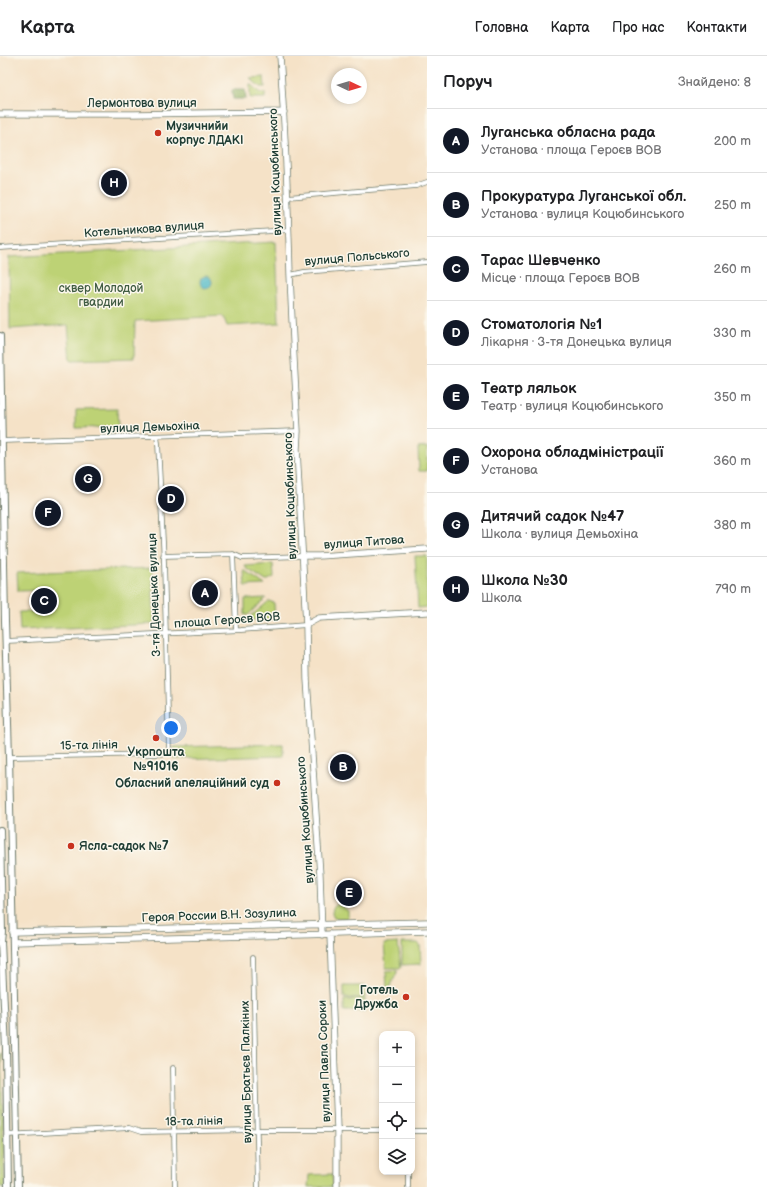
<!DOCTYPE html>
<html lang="uk">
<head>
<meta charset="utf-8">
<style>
  :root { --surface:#fff; --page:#f6f6f6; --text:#202124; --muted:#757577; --line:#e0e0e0; --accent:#111827 }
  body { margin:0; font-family:"Balsamiq Sans",sans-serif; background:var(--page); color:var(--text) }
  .controls { position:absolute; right:12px; bottom:12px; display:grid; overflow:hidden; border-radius:8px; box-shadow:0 2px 6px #0003 }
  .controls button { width:36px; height:36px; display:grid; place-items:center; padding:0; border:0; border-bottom:1px solid var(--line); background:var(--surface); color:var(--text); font:20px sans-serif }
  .compass { position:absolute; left:331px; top:12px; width:36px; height:36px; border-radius:50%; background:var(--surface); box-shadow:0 2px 6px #0003; rotate:94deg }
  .you { position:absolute; left:171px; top:672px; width:14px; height:14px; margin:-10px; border:3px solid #fff; border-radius:50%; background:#1a73e8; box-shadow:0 0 0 6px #1a73e833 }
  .badge { display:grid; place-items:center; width:26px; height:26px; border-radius:50%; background:var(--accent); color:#fff; font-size:13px; font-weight:700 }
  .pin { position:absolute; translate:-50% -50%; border:2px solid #fff; box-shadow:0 1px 4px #0006 }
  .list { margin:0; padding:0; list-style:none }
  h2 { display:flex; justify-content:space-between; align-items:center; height:52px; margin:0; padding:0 16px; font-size:17px }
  h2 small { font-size:13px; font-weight:400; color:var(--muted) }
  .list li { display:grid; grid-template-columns:26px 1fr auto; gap:12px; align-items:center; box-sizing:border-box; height:64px; padding:0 16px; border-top:1px solid var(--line) }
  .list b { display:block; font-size:15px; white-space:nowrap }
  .list p { margin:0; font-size:13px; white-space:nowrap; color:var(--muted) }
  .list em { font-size:13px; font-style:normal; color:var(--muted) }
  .icon { flex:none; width:22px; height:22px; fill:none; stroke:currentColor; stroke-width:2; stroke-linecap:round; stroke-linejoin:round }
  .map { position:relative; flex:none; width:427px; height:1131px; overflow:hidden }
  header { display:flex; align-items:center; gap:24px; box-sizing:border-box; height:56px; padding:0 20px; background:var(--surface); border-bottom:1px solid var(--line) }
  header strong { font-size:19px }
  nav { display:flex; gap:22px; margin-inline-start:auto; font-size:14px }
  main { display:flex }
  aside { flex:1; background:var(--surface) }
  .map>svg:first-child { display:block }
</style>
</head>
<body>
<header>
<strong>Карта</strong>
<nav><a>Головна</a><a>Карта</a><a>Про нас</a><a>Контакти</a></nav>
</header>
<main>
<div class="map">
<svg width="427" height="1131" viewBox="0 0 427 1131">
  <rect width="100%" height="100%" fill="#fbf7ec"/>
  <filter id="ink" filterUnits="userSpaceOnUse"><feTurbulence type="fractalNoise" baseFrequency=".025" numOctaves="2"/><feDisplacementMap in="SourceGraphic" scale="8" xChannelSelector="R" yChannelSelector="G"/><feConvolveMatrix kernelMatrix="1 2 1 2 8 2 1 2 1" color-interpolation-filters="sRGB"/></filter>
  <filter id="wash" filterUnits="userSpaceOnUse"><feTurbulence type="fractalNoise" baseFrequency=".012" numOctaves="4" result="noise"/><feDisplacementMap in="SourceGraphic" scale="16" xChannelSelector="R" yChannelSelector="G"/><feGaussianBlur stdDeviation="0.9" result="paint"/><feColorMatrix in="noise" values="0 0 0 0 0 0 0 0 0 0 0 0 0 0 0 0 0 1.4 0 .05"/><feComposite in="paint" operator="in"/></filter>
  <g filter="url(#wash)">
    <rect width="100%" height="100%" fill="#f5e2c7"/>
    <path fill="#bdd275" stroke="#6e8854" d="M 264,21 L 265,31 L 260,31 L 250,22 Z
      M 250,28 L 260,37 L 265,37 L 265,42 L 250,42 Z
      M 276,186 L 279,267 L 227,270 L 223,260 L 135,265 L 134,302 L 71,304 L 68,269 L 10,273 L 9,201 Z
      M 117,353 L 118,371 L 76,372 L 76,354 Z
      M 427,391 L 427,415 L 419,415 L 418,392 Z
      M 415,500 L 427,500 L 427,551 L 418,552 Z
      M 273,508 L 274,521 L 266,525 L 246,512 L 245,510 Z
      M 152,512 L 154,568 L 20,574 L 19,556 L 49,555 L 49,534 L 18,535 L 17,517 Z
      M 244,514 L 265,529 L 245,530 Z
      M 266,542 L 248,559 L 245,559 L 245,543 Z
      M 269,545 L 274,547 L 275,563 L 250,564 L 250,561 Z
      M 283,688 L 283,700 L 174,703 L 174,691 Z
      M 336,849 L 340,849 L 348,855 L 348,862 L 338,862 L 334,861 L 332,857 L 333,852 Z
      M 398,887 L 401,912 L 386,912 L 384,888 Z
      M 402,887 L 418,887 L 420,889 L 421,908 L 402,909 Z
      M 398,914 L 389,934 L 387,934 L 386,915 Z
      M 344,930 L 365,930 L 365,942 L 344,942 Z
      M 365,943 L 365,955 L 344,955 L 344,944 Z
      M 0,997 L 1,997 L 5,1131 L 0,1131 Z
      M 332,1118 L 333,1131 L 308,1131 L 309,1119 Z"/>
    <path fill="#96b466" stroke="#5a784d" d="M 232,34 L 245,34 L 246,43 L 233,43 Z"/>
    <path fill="#4ab7c5" stroke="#347a7c" d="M200 226a6 6 0 1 1 12 0a6 6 0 1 1-12 0Z"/>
  </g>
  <g filter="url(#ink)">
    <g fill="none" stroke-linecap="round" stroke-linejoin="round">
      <defs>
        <path id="street" d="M 288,141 L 416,130 L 427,126
          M 0,192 L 289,174
          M 290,219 L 304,216 L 427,206
          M 2,385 L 298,375
          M 233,498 L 236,574
          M 163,500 L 233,498 L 242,502 L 303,500
          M 6,585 L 241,574 L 306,569
          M 9,701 L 159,698 L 169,697 L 164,506 L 158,387 L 157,381
          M 253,901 L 258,1131
          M 173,1012 L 175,1131
          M 412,1075 L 427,1075
          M 7,1079 L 129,1072 L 141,1076 L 257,1074 L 382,1074
          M 408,1116 L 408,1131"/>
        <path id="secondary" d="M 280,0 C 285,73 288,145 290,218 C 292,270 295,323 298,375 L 297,393 L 306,569 L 307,623 L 320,819 L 322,879
          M 0,58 L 134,58 L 284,56
          M 303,500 L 319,500 L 427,493
          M 306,569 L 319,562 L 427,556
          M 12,876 L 427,866
          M 330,878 L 337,1073 L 337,1131
          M 13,886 L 336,878 L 427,875"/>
        <path id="primary" d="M 0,280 L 5,565 L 9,701 L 18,1131
          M 0,774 L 2,876 L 1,886 L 6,993 L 8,1131"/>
      </defs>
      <use href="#street" stroke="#6a7767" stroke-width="5.5"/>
      <use href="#secondary" stroke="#6a7767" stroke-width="7"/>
      <use href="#primary" stroke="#6a7767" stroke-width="8"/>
      <use href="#street" stroke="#fff" stroke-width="4"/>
      <use href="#secondary" stroke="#fff" stroke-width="5.5"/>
      <use href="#primary" stroke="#fff" stroke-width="6"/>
    </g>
  </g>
  <g fill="#c8321e" stroke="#fbf7ec" stroke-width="1.5">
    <circle cx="158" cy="77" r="4"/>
    <circle cx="156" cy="682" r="4"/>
    <circle cx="277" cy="727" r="4"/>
    <circle cx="71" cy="790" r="4"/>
    <circle cx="406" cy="941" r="4"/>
  </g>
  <g text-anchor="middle" stroke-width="3" stroke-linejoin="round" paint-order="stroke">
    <g font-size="12" fill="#1f3d34" stroke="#fbf7ec">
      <text x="142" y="51">Лермонтова вулиця</text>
      <text transform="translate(275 116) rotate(-92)" y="4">вулиця Коцюбинського</text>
      <text transform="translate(144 173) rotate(-4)" y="4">Котельникова вулиця</text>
      <text transform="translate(357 201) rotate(-5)" y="4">вулиця Польського</text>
      <text transform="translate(150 371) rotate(-2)" y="4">вулиця Демьохіна</text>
      <text transform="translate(290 440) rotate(-92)" y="4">вулиця Коцюбинського</text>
      <text transform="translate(364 486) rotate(-4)" y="4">вулиця Титова</text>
      <text transform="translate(154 539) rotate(-92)" y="4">3-тя Донецька вулиця</text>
      <text transform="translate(227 564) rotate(-4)" y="4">площа Героєв ВОВ</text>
      <text transform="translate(89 689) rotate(-1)" y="4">15-та лінія</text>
      <text transform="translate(305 764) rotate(-94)" y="4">вулиця Коцюбинського</text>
      <text transform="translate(219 859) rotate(-2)" y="4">Героя России В.Н. Зозулина</text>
      <text transform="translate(324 1005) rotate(-92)" y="4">вулиця Павла Сороки</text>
      <text transform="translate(246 1016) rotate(-91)" y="4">вулиця Братьєв Палкіних</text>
      <text transform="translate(194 1065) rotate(-1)" y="4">18-та лінія</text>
    </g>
    <g font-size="12" font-weight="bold" fill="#1f3d34" stroke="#fbf7ec" text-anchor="start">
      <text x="166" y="74">Музичнийи<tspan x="166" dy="14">корпус ЛДАКІ</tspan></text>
      <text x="156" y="700" text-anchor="middle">Укрпошта<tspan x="156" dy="14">№91016</tspan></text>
      <text x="269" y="731" text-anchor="end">Обласний апеляційний суд</text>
      <text x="79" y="794">Ясла-садок №7</text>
      <text x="398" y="938" text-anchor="end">Готель<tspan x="398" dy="14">Дружба</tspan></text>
    </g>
    <g font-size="12" fill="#3f5b41" stroke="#fbf7ec">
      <text x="101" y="236">сквер Молодой<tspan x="101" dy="14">гвардии</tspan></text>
    </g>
  </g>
</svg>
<div class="controls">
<button>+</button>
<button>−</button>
<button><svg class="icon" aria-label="locate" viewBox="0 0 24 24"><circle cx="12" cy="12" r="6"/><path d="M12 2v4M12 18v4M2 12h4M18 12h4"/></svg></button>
<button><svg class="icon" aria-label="layers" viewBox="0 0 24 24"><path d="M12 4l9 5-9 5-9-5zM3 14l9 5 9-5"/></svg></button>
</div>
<svg class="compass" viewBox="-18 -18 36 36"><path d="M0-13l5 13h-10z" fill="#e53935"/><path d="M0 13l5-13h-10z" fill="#757577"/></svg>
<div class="you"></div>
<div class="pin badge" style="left:205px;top:537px">A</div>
<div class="pin badge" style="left:343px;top:711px">B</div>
<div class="pin badge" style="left:44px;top:545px">C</div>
<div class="pin badge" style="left:171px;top:443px">D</div>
<div class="pin badge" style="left:349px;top:837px">E</div>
<div class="pin badge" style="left:48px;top:457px">F</div>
<div class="pin badge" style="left:88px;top:423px">G</div>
<div class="pin badge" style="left:114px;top:127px">H</div>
</div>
<aside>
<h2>Поруч<small>Знайдено: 8</small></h2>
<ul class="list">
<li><span class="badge">A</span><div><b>Луганська обласна рада</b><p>Установа · площа Героєв ВОВ</p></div><em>200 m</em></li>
<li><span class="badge">B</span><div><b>Прокуратура Луганської обл.</b><p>Установа · вулиця Коцюбинського</p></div><em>250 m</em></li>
<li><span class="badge">C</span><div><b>Тарас Шевченко</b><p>Місце · площа Героєв ВОВ</p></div><em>260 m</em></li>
<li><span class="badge">D</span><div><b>Стоматологія №1</b><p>Лікарня · 3-тя Донецька вулиця</p></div><em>330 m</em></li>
<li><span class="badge">E</span><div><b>Театр ляльок</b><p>Театр · вулиця Коцюбинського</p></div><em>350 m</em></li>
<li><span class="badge">F</span><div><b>Охорона обладміністрації</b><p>Установа</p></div><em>360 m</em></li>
<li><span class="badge">G</span><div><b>Дитячий садок №47</b><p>Школа · вулиця Демьохіна</p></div><em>380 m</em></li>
<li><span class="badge">H</span><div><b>Школа №30</b><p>Школа</p></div><em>790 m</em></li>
</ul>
</aside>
</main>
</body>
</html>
